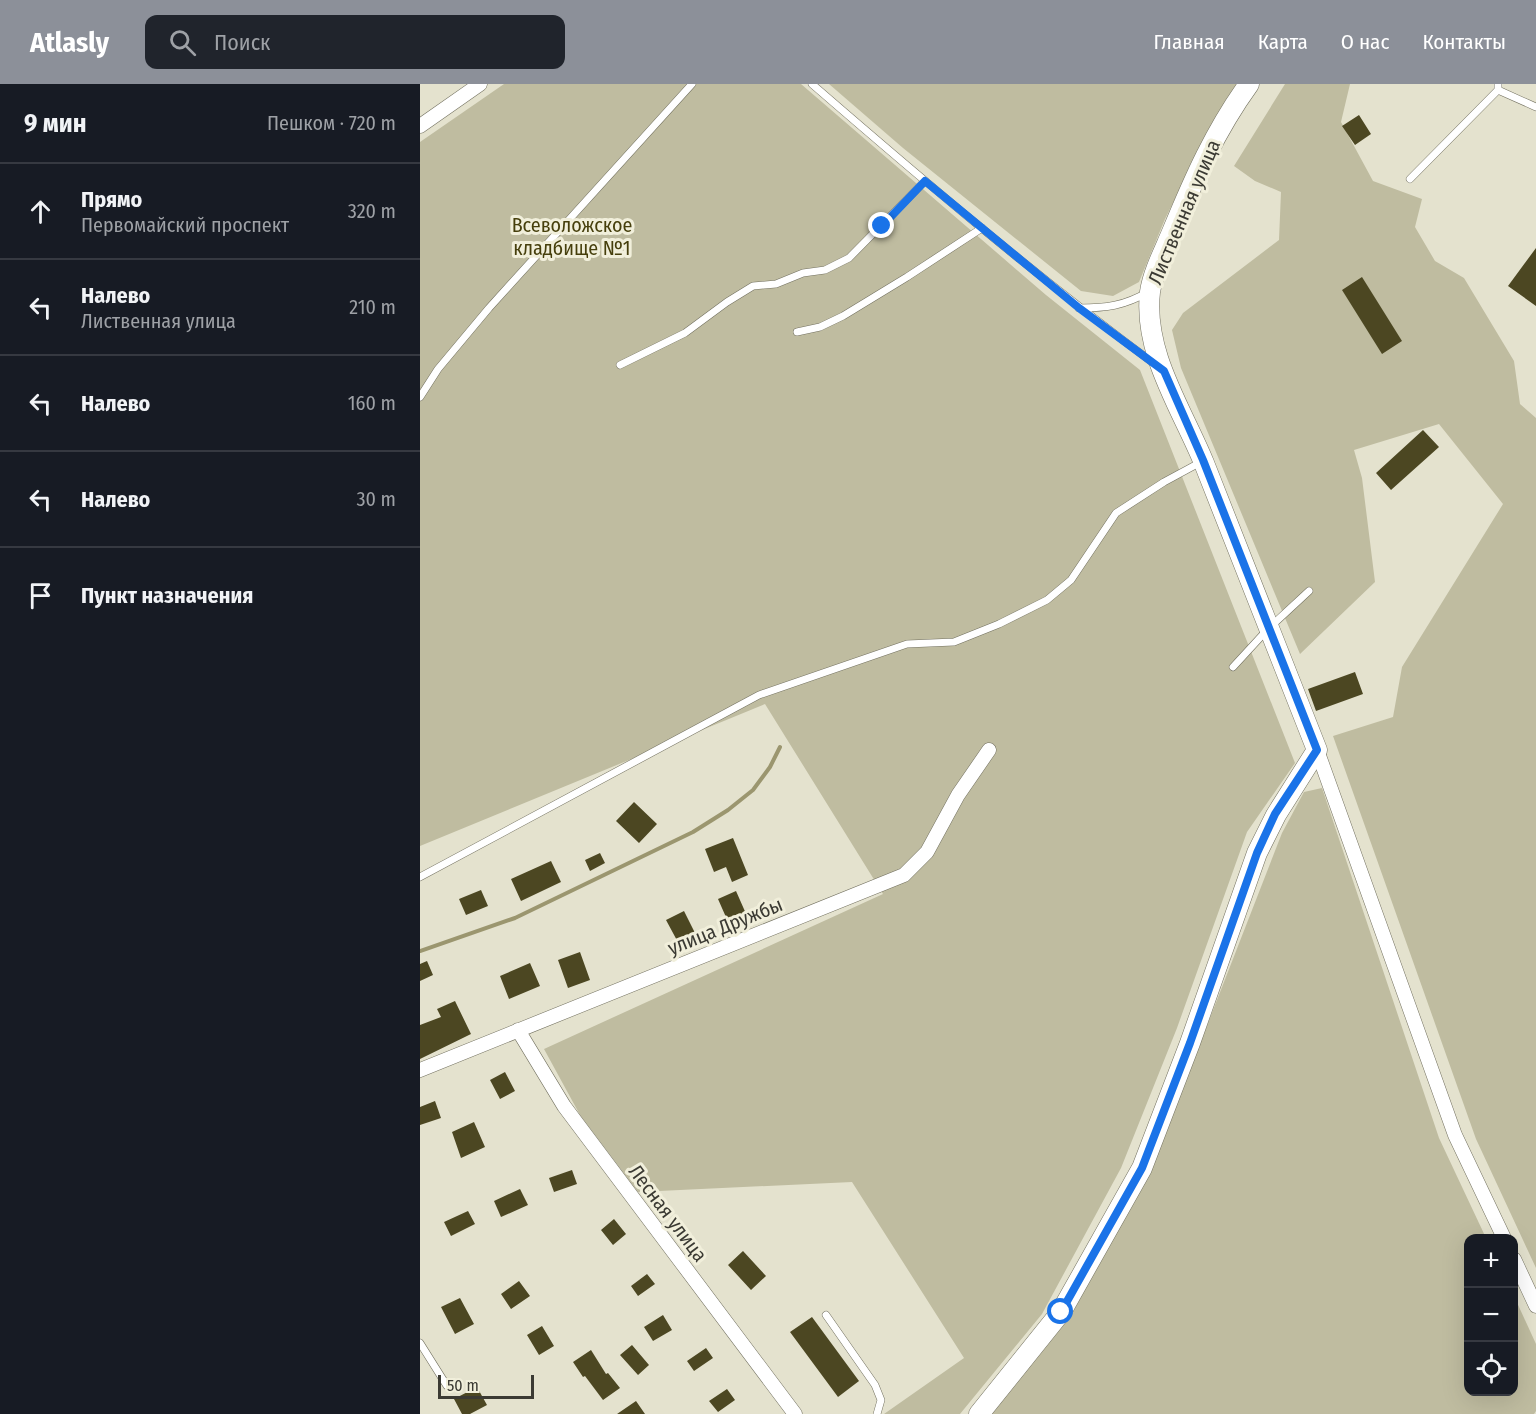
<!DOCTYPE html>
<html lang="ru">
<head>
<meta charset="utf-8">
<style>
  :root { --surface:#171b24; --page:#20242c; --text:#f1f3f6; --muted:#9ea1a6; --line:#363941; --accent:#8c9099 }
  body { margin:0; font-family:"Fira Sans Condensed",sans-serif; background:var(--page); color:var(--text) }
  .controls { position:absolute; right:18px; bottom:18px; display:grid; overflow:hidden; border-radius:12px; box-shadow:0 6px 24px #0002 }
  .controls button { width:54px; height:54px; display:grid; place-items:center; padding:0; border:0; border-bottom:2px solid var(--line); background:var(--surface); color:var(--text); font:30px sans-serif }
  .scale { position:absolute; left:18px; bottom:15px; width:96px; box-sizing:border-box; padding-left:6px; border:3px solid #3b3a33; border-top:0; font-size:16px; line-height:21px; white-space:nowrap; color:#3b3a33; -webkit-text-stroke:4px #f1efdb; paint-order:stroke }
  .stop { position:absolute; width:18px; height:18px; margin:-14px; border:4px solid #1a73e8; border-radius:50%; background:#fff }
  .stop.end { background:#1a73e8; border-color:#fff; box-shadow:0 2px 6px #0008 }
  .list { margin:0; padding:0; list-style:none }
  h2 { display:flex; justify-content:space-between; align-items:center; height:78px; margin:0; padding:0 24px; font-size:26px }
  h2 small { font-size:20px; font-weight:400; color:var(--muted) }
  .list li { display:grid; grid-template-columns:39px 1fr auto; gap:18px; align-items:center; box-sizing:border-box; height:96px; padding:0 24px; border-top:2px solid var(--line) }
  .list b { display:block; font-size:22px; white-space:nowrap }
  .list p { margin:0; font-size:20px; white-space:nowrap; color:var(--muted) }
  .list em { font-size:20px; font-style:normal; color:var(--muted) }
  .icon { flex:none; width:33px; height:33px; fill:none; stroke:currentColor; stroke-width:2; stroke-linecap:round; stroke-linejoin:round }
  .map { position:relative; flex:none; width:1116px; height:1330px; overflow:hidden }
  header { display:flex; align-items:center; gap:36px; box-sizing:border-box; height:84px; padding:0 30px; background:var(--accent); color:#fff }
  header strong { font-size:28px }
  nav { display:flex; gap:33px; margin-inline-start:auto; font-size:21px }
  .search { width:420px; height:54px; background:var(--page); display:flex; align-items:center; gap:15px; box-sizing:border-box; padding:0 21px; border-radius:12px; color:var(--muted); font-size:22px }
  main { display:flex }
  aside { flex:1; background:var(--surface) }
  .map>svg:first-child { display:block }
</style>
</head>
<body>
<header>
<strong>Atlasly</strong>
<div class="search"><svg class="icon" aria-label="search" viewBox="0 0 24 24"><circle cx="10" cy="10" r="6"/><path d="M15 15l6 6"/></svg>Поиск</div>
<nav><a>Главная</a><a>Карта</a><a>О нас</a><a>Контакты</a></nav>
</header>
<main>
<aside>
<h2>9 мин<small>Пешком · 720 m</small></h2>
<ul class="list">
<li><svg class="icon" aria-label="ahead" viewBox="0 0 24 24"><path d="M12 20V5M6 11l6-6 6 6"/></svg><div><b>Прямо</b><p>Первомайский проспект</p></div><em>320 m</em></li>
<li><svg class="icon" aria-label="left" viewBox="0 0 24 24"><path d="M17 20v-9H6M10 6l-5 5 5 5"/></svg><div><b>Налево</b><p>Лиственная улица</p></div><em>210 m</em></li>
<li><svg class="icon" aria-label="left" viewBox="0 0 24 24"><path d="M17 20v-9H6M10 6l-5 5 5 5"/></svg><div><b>Налево</b></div><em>160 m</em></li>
<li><svg class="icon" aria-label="left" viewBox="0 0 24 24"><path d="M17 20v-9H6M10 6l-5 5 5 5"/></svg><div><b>Налево</b></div><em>30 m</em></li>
<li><svg class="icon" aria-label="arrive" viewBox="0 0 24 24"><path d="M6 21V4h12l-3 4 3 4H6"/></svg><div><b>Пункт назначения</b></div></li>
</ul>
</aside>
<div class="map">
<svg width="1116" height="1330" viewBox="0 0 1116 1330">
  <rect width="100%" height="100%" fill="#e4e2ce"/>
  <path fill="#bfbca0" d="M 84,0 L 381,0 L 626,211 L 720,286 L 875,679 L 827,748 L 757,944 L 701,1084 L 622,1230 L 540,1330 L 464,1330 L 544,1274 L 432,1098 L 218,1108 L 160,1031 L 124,965 L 463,810 L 345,620 L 0,762 L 0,58 Z
    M 409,0 L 820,0 L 791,42 L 745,135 L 719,198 L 693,212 L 661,207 L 483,64 Z
    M 865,0 L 930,0 L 921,38 L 953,97 L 1002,115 L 995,143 L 1015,177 L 1044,194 L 1094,277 L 1100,320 L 1116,334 L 1116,1184 L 1056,1055 L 913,652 L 973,633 L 982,583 L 1083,420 L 1019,340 L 934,366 L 942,394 L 955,498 L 880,570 L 761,284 L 752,246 L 763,229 L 859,156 L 861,108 L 835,97 L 814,82 Z
    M 902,704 L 1019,1054 L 1066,1154 L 1048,1154 L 1048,1308 L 1094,1308 L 1094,1212 L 1116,1260 L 1116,1327 L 1114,1330 L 571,1330 L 650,1233 L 730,1088 L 862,749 L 884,708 Z"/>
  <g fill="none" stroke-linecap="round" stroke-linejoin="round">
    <path stroke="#9b966f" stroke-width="4" d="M 0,867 L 95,834 L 273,748 L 308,726 L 333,706 L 350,683 L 360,663"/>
  </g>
  <path fill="#4c4722" d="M 939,31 L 951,50 L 935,61 L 922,42 Z
    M 1116,164 L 1116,222 L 1088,202 Z
    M 942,193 L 982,257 L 962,270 L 922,206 Z
    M 1003,346 L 1019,363 L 971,406 L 956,389 Z
    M 935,588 L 943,610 L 896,627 L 888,605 Z
    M 214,718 L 237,740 L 219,759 L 196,737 Z
    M 313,754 L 328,791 L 312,798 L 306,783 L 294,788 L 285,765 Z
    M 180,769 L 185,779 L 170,787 L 165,776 Z
    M 131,777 L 141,798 L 101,817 L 91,795 Z
    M 61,806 L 68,822 L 46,831 L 39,815 Z
    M 316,807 L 327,832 L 309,840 L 298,815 Z
    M 264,827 L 277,853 L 260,862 L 246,836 Z
    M 160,868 L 170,896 L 148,904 L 138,876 Z
    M 7,877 L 13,891 L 0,897 L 0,880 Z
    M 110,879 L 120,902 L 89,915 L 80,892 Z
    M 35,917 L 51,950 L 0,975 L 0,941 L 21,933 L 17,925 Z
    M 85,988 L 95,1007 L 80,1015 L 70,996 Z
    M 15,1017 L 21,1034 L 0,1041 L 0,1023 Z
    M 54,1038 L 65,1063 L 41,1074 L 32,1048 Z
    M 152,1086 L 157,1100 L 134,1108 L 129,1094 Z
    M 100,1105 L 108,1121 L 81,1133 L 74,1117 Z
    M 48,1127 L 55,1140 L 31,1152 L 24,1138 Z
    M 194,1135 L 206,1150 L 193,1161 L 181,1146 Z
    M 323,1167 L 346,1192 L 331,1206 L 308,1181 Z
    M 227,1190 L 235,1200 L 218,1212 L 211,1202 Z
    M 99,1197 L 110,1212 L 91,1225 L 81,1210 Z
    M 40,1214 L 54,1240 L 35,1250 L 21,1223 Z
    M 243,1231 L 252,1246 L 233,1257 L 224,1243 Z
    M 392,1233 L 439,1297 L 418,1313 L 370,1248 Z
    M 122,1242 L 134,1262 L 119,1271 L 107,1251 Z
    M 212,1261 L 229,1281 L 218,1291 L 200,1271 Z
    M 286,1264 L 293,1274 L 274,1287 L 267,1277 Z
    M 171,1266 L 186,1290 L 188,1289 L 200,1304 L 183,1316 L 165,1292 L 163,1293 L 153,1278 Z
    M 57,1303 L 67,1321 L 50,1330 L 42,1330 L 34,1315 Z
    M 307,1305 L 315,1316 L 298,1328 L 289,1317 Z
    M 216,1317 L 225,1330 L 197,1330 Z"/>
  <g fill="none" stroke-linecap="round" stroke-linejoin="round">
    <defs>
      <path id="lane" d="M 392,0 C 504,97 617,193 736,281
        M 1078,0 L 1078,6 L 1116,23
        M 990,95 L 1078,6
        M 659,224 C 686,224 704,222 728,208
        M 377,248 L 400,243 L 423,232 L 487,193 L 562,144
        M 200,281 L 265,249 L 307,218 L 333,202 L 356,200 L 383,189 L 405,186 L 429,174 L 505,97
        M 0,313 L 18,285 L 69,224 L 272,0
        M 813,583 L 848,545 L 889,507
        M 0,793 L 339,611 L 487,560 L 534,558 L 579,540 L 627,516 L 651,496 L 696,429 L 744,398 L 781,378
        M 406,1231 L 455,1301 L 461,1316 L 457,1330
        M 0,1259 L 27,1302"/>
      <path id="street" d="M 0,42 L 60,0
        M 897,666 L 1035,1051 L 1084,1154
        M 98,946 L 144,1022 L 375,1330
        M 0,986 L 484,791 L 507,768 L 538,711 L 569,666
        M 1094,1175 L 1116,1222"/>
      <path id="secondary" d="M 559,1330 L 641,1228 L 722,1084 L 770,959 L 837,769 L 856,731 L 897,666 C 859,571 822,475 784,379 C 762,325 723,269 730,208 C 733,188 744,167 752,148 C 774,95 795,47 829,0"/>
    </defs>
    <use href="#lane" stroke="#737160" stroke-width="8"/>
    <use href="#street" stroke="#737160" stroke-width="15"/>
    <use href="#secondary" stroke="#737160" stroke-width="21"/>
    <use href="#lane" stroke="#fff" stroke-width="7"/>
    <use href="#street" stroke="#fff" stroke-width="14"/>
    <use href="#secondary" stroke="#fff" stroke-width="20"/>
  </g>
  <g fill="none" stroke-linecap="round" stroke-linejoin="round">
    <path stroke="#1a73e8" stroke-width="8" d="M 462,142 L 505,97 L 659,224 L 744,287 L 783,376 L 897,666 L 855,730 L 837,769 L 770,959 L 722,1084 L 641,1228"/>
  </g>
  <g text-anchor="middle" stroke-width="6" stroke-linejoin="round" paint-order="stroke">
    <g font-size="20" fill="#3b3a33" stroke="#f1efdb">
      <text transform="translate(764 128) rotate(-67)" y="7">Лиственная улица</text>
      <text transform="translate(305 842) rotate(-22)" y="7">улица Дружбы</text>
      <text transform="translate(248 1129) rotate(53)" y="7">Лесная улица</text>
    </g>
    <g font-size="20" fill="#463f0c" stroke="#f1efdb">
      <text x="152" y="148">Всеволожское<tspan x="152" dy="23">кладбище №1</tspan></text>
    </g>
  </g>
</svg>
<div class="controls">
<button>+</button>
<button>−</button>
<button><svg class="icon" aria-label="locate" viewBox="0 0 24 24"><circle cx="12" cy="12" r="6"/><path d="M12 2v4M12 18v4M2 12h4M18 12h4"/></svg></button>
</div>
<div class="scale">50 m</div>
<div class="stop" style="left:641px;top:1228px"></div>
<div class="stop end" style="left:462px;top:142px"></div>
</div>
</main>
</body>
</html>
